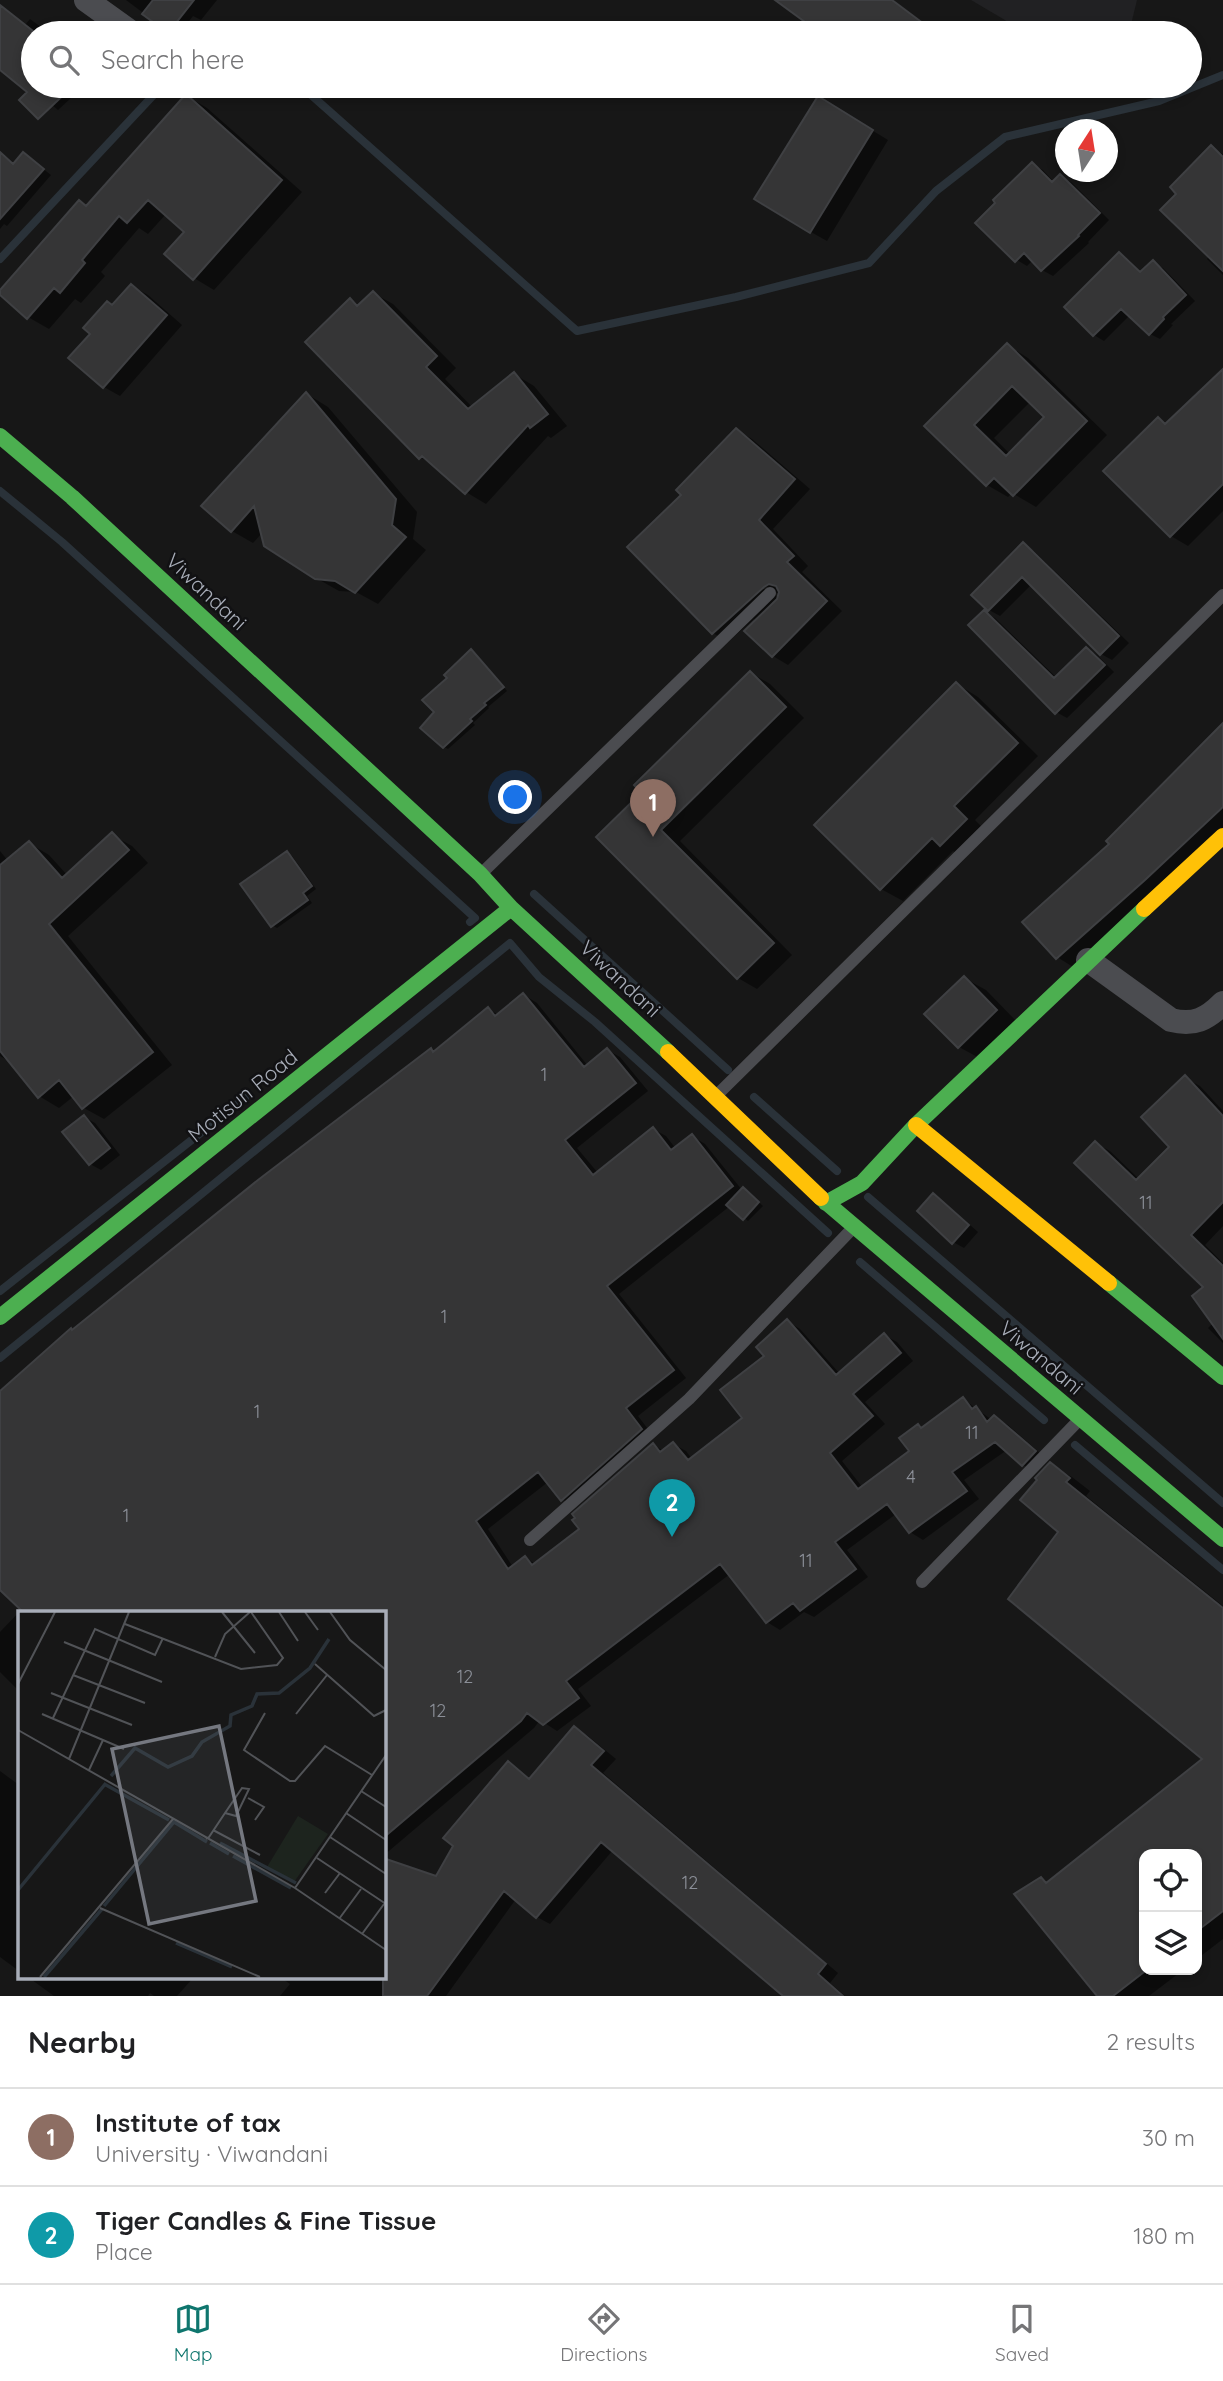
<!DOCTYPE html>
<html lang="en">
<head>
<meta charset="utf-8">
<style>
  :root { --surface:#fff; --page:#f2f2f2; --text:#202124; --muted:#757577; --line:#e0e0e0; --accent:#0f766e }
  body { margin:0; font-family:Quicksand,sans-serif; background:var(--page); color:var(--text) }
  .controls { position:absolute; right:21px; bottom:21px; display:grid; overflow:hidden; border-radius:14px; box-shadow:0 4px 10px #0003 }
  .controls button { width:63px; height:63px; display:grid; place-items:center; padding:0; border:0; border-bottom:2px solid var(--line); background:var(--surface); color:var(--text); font:35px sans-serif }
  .compass { position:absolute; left:1055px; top:119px; width:63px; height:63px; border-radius:50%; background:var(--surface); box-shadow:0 4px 10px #0003; rotate:12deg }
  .you { position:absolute; left:516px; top:798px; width:24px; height:24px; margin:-18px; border:5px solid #fff; border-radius:50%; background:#1a73e8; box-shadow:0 0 0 10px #1a73e833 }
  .badge { display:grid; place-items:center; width:46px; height:46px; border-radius:50%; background:var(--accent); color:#fff; font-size:23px; font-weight:700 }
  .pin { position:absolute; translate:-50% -58px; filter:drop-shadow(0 2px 4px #0008) }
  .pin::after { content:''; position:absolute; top:37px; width:24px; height:21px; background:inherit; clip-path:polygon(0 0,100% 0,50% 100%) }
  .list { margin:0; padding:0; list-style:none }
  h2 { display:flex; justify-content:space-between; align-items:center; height:91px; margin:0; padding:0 28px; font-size:30px }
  h2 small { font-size:23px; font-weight:400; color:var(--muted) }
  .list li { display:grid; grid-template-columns:46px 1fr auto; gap:21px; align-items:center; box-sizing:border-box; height:98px; padding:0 28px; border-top:2px solid var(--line) }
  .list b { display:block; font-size:26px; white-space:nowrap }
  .list p { margin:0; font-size:23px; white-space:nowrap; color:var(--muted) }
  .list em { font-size:23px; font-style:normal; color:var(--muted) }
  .icon { flex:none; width:38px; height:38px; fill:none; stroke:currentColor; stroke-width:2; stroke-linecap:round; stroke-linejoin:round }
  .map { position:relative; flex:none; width:1223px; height:1996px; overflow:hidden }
  .search { position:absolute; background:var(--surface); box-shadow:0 4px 10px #0003; left:21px; right:21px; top:21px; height:77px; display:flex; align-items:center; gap:18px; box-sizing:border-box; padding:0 24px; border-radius:38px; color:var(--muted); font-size:26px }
  .sheet { height:287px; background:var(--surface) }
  nav { display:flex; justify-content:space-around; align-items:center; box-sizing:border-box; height:98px; border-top:2px solid var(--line); background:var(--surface); font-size:19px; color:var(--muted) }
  nav a { display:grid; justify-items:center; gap:4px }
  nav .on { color:var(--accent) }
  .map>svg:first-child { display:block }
</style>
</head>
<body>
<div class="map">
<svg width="1223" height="1996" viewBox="0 0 1223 1996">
  <rect width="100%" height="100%" fill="#171717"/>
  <path fill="#212123" d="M 971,0 L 1137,0 L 1129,33 L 1027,33 Z"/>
  <path fill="#0007" fill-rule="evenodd" d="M 126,0 L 217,0 L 201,20 L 193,16 L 180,33 L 170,33 Z
    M 789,0 L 893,0 L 937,33 L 823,33 L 785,5 Z
    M 0,5 L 25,25 L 30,19 L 49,33 L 33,33 L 33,86 L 84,86 L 58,110 L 0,61 Z
    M 187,96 L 207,108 L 302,192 L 214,290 L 194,278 L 186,232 L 166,214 L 148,234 L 139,228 L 101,272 L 105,276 L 81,303 L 75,299 L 49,329 L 28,317 L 0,293 L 80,202 L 87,207 Z
    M 834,107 L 888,140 L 827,241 L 811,232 Z
    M 1212,148 L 1223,154 L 1223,275 L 1207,259 L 1210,255 L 1179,194 Z
    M 0,154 L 14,165 L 24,154 L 51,175 L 7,226 L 4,224 L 0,229 Z
    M 1032,164 L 1043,170 L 1054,182 L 1060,176 L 1071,182 L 1109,220 L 1088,242 L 1089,243 L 1053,276 L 1042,270 L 1033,260 L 1027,266 L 1017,260 Z
    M 1119,254 L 1129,260 L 1142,273 L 1153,262 L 1163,268 L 1195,301 L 1171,324 L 1173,325 L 1160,339 L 1150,334 L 1130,315 L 1104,341 L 1094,335 L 1067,307 Z
    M 132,286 L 148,295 L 182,325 L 120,396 L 104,387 L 113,307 Z
    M 373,293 L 393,304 L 456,368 L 445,379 L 473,408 L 514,374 L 534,386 L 567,426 L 551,438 L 548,436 L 486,504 L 466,492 L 437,467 L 420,457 L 350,301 L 360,306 Z
    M 1007,345 L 1028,358 L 1107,435 L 1036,507 L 1012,493 L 1008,497 L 987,485 L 927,426 ZM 1031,401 L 1047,417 L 1010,454 L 994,438 Z
    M 1223,372 L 1223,511 L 1188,546 L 1171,536 L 1158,419 L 1167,425 Z
    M 307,394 L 328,407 L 417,512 L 413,539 L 426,550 L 378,604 L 356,592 L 339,591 L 316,578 L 262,533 L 253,543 L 232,531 Z
    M 737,430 L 752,439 L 810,489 L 773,529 L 808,566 L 802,572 L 842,611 L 788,665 L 773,656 L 754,619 L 728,642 L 713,633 L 684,495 ZM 757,581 L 779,594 L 779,598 L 755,584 Z
    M 1023,545 L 1034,551 L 1129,643 L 1112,660 L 1101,654 L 1032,584 L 1000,616 L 989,610 L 974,595 Z
    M 984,612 L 995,618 L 1057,678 L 1087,649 L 1097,655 L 1114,672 L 1067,718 L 1056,712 Z
    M 472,651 L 507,691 L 488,707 L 489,708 L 473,723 L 475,725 L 448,749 L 444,747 L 436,712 L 449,678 Z
    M 751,673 L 770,684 L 804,718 L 680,841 L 792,955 L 757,989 L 738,978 L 599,837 L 644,793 Z
    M 957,684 L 978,697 L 1038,756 L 975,820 L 987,832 L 963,857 L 953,851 L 903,901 L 881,889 Z
    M 1223,725 L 1223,840 L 1078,970 L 1057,957 L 1112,844 Z
    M 112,835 L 132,846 L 148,863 L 68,936 L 172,1065 L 104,1119 L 84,1108 L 74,1096 L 59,1108 L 39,1096 L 12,1063 L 0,1056 L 0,851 L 8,861 L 29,843 L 49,855 L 68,876 Z
    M 287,853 L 292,856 L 316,889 L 307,896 L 312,903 L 277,928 L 272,925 Z
    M 964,978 L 986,990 L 1018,1023 L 981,1059 L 959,1047 Z
    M 524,995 L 537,1003 L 588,1066 L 607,1050 L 620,1057 L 648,1091 L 577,1148 L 598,1173 L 653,1129 L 666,1136 L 676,1149 L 692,1136 L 705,1144 L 742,1190 L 748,1192 L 763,1206 L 748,1221 L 730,1206 L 619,1294 L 686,1378 L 638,1416 L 654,1437 L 575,1507 L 562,1499 L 548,1482 L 488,1529 L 513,1567 L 525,1558 L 536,1564 L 581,1530 L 653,1445 L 664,1451 L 673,1444 L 686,1451 L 692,1459 L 745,1419 L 766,1356 L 787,1321 L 800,1329 L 840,1374 L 884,1335 L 897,1342 L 913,1361 L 865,1402 L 885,1424 L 842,1461 L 863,1488 L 911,1452 L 918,1426 L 923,1429 L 963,1399 L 992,1420 L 995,1417 L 1008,1425 L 1048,1460 L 1036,1472 L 1023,1465 L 1007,1450 L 964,1480 L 979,1499 L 923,1540 L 910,1532 L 896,1514 L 847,1550 L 868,1577 L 814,1617 L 804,1612 L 780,1630 L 767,1622 L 730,1574 L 578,1689 L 591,1706 L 557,1731 L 540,1720 L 534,1728 L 383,1856 L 383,1613 L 19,1613 L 19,1691 L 0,1672 L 0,1632 L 22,1609 L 0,1588 L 0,1394 L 73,1332 L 431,1050 L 435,1053 L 488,1009 L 499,1015 Z
    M 1185,1078 L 1200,1086 L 1223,1111 L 1223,1226 L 1205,1245 L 1223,1263 L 1223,1343 L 1208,1328 L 1213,1323 L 1206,1287 L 1095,1143 L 1110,1151 L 1139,1179 L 1172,1147 Z
    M 84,1117 L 95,1123 L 120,1155 L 101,1170 L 90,1164 Z
    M 934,1196 L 944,1202 L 978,1232 L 964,1248 L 953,1242 Z
    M 1050,1465 L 1072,1477 L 1090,1491 L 1086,1496 L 1223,1606 L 1223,1939 L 1197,1959 L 1197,1854 L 1144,1854 L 1144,1970 L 1183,1970 L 1149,1996 L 1099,1996 L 1041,1879 L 1048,1883 L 1205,1759 L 1060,1532 Z
    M 575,1728 L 588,1736 L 616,1759 L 603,1773 L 838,1973 L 830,1983 L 845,1996 L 786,1996 L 613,1850 L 550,1924 L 537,1917 L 516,1899 L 446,1996 L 280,1996 L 290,1984 L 283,1979 L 285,1977 L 383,1977 L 437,1878 L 509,1764 L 531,1779 Z
    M 0,1771 L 19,1785 L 19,1971 L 0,1957 Z
    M 28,1977 L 194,1977 L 177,1996 L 154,1996 L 150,1993 L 148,1996 L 54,1996 Z"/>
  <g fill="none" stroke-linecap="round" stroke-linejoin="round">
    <path stroke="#2a3239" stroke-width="8" d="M 301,86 L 577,331 L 736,297 L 869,263 L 936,191 L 1005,137 L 1159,101 L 1223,75
      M 0,259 L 162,86
      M 0,491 L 62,542 L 475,918 L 470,922
      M 534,894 L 728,1070
      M 754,1097 L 837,1171
      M 868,1197 L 1223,1503
      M 860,1262 L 1044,1420
      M 0,1291 L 245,1098
      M 0,1358 L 510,943 L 539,977 L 595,1022 L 828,1233
      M 1075,1445 L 1223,1570"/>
  </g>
  <path fill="#353536" stroke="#3f4043" stroke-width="2" fill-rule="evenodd" d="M 153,0 L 194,0 L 168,33 L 142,14 Z
    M 775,0 L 892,0 L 936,33 L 820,33 Z
    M 0,5 L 33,31 L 33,86 L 73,86 L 38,119 L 19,100 L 27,92 L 0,70 Z
    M 186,94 L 282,180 L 193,280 L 164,254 L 184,232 L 148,200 L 127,223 L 119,216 L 82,260 L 85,263 L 60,293 L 54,288 L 27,319 L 0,295 L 0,290 L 79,200 L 86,206 Z
    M 818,96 L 873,130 L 810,233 L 754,199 Z
    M 1211,145 L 1223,157 L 1223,271 L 1160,210 L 1176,194 L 1170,187 Z
    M 0,152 L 13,164 L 23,152 L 44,169 L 0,219 Z
    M 1032,162 L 1052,182 L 1060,174 L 1100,213 L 1078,235 L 1079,236 L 1041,271 L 1024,253 L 1015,262 L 975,223 L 995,203 L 993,200 Z
    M 1119,252 L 1140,272 L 1153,260 L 1186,295 L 1163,317 L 1164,319 L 1149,335 L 1121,309 L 1093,336 L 1064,307 Z
    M 131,284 L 167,315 L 103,388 L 68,358 L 90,334 L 83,328 L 107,301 L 112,305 Z
    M 373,291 L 437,356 L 426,367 L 468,409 L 514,372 L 548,414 L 530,428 L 528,425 L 465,494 L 422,456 L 419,459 L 305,342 L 350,298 L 357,306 Z
    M 1007,343 L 1087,421 L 1013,496 L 994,478 L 986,486 L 924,426 ZM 1012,386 L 1044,417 L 1006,456 L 974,425 Z
    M 1223,369 L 1223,484 L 1170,537 L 1103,471 L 1158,417 L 1165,424 Z
    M 306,392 L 396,499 L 392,525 L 406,537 L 355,593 L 335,581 L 315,579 L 264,546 L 254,506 L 231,532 L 201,506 Z
    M 736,428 L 795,479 L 759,520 L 794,556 L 787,562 L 827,601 L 772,657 L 744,631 L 777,599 L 779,592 L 776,586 L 769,584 L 764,587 L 712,634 L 627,547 L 681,495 L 676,490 Z
    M 1023,542 L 1119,636 L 1100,655 L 1022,577 L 988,611 L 971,595 Z
    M 984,610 L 1054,678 L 1086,647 L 1105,665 L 1055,714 L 968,625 Z
    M 471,649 L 504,687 L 484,703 L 486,705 L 470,719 L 472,721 L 443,748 L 420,728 L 434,712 L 422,700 L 447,678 L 444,675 Z
    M 750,671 L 786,707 L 661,830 L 774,943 L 737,979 L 596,837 L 641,793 L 634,785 Z
    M 956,682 L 1018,743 L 954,806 L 967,819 L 940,846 L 932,838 L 880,890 L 814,825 Z
    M 1223,723 L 1223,807 L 1145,880 L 1056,959 L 1022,922 L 1109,844 L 1106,841 Z
    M 112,832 L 129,850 L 49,924 L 153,1052 L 82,1109 L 59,1080 L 38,1098 L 0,1051 L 0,865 L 29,841 L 62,878 Z
    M 287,851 L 312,886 L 303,893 L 308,900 L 271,927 L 240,884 Z
    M 964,976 L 997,1010 L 958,1048 L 924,1014 Z
    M 523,993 L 584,1067 L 607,1048 L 636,1083 L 565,1140 L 593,1175 L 653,1127 L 671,1150 L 692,1134 L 733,1186 L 607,1286 L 674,1370 L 626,1408 L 642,1429 L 561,1501 L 538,1472 L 476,1521 L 508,1569 L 525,1556 L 532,1565 L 579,1529 L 572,1520 L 575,1518 L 572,1514 L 653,1443 L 660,1452 L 673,1442 L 688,1460 L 742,1418 L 720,1390 L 764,1356 L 756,1347 L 787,1319 L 836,1375 L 884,1333 L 901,1353 L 853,1394 L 873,1416 L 830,1453 L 858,1489 L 909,1451 L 899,1438 L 918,1424 L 921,1428 L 963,1397 L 972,1409 L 976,1406 L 987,1422 L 994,1415 L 1036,1451 L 1022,1466 L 995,1442 L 952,1472 L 967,1491 L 909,1533 L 887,1504 L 835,1542 L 856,1569 L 800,1611 L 793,1603 L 766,1623 L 720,1564 L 566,1681 L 579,1698 L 543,1725 L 527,1713 L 521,1721 L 383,1838 L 383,1613 L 24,1613 L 0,1590 L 0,1391 L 71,1328 L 72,1330 L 258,1180 L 431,1048 L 433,1052 L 488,1007 L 495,1016 Z
    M 1185,1075 L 1223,1116 L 1223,1202 L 1191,1235 L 1223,1266 L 1223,1339 L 1192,1296 L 1203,1287 L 1074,1163 L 1095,1141 L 1136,1180 L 1169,1147 L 1141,1117 Z
    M 84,1115 L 110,1148 L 89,1165 L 62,1132 Z
    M 743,1187 L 759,1202 L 743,1220 L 726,1205 Z
    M 933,1193 L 969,1225 L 952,1244 L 917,1211 Z
    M 1050,1462 L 1070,1478 L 1066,1482 L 1223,1608 L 1223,1911 L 1197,1931 L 1197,1854 L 1144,1854 L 1144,1972 L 1113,1996 L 1097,1996 L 1014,1894 L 1041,1877 L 1046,1883 L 1202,1759 L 1008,1599 L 1058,1532 L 1020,1500 L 1037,1480 L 1035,1478 Z
    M 574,1726 L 604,1751 L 591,1765 L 826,1964 L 818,1974 L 843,1996 L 783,1996 L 601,1842 L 536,1918 L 504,1891 L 427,1996 L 383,1996 L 383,1858 L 436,1876 L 453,1846 L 443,1838 L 508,1761 L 529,1779 Z"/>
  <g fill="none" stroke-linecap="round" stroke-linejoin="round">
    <path stroke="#4b4c50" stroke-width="12" d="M 483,872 L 770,593
      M 718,1094 L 1223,595
      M 530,1540 L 689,1399 L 851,1230
      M 922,1582 L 1080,1419"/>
    <path stroke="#4b4c50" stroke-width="24" d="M 86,0 L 132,33
      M 1088,960 L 1171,1020 C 1194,1026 1207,1019 1223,1003"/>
    <path stroke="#4caf50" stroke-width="16" d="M 0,436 L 72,497 L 480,874 L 511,908 L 668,1052
      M 821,1198 L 1223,1539
      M 826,1203 L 862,1183 L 916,1125 L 1144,909
      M 1109,1283 L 1223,1377
      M 0,1317 L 511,908"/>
    <path stroke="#ffc107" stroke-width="16" d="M 1144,909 L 1223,836
      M 668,1052 L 821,1198
      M 916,1125 L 1109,1283"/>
  </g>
  <g text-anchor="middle" stroke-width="5" stroke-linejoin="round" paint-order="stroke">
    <g font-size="18" fill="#8b8f98">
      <text x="544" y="1081">1</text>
      <text x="1146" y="1209">11</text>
      <text x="444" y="1323">1</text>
      <text x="257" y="1418">1</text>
      <text x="972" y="1439">11</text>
      <text x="911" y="1483">4</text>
      <text x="126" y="1522">1</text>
      <text x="806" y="1567">11</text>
      <text x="465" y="1683">12</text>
      <text x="438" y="1717">12</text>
      <text x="690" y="1889">12</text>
    </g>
    <g font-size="21" fill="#a8adb8" stroke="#111113">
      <text transform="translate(206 592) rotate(43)" y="7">Viwandani</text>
      <text transform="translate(620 979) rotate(43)" y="7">Viwandani</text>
      <text transform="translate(243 1096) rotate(-39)" y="7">Motisun Road</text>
      <text transform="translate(1041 1358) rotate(40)" y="7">Viwandani</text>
    </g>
  </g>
  <g transform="translate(18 1611)">
    <rect width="368" height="368" fill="#171717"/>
    <path d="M 280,205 L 310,223 L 276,271 L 249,256 Z" fill="#1d241e"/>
    <path fill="none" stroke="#2a3239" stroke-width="3.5" d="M 93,165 L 117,137 L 150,156 L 174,145 L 184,131 L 212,115 L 213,104 L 234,95 L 239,83 L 261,82 L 292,57 L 311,28M 88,174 L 151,209M 192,232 L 211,243M 202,232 L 278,272M 215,245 L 273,277M 0,279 L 88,172M 86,295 L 156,211 L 189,231M 158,332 L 214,356M 26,366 L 84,298"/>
    <path fill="none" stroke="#515357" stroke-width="2" d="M 204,1 L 237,42M 261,1 L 280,30M 287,1 L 300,19M 312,1 L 332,29 L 368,59M 107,13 L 223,58 L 259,54 L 265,47 L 233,1M 46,31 L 144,71M 197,46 L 207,23 L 232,1M 297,53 L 356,105 L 368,99M 55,64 L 127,92M 0,73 L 37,1M 33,82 L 114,114M 247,102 L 226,139 L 272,170 L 277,170 L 307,135 L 354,164M 24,103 L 106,138M 278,103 L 309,64M 35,107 L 77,18 L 137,44 L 145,27M 0,119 L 277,277 L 368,339M 51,148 L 111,1M 71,159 L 85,129M 343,180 L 368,196M 230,187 L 246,196 L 237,209M 328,202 L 368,229M 195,219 L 242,244M 312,226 L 368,263M 188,228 L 191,226 L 207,202 L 224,177 L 231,178 L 218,205 L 207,202M 299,247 L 368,293M 277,277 L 368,144M 307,282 L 322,262M 82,297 L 242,366M 321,308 L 343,278M 344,323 L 366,293M 22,366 L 155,208"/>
    <path fill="#757880" fill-opacity="0.15" stroke="#757880" stroke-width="3.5" d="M 201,115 L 238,290 L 131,313 L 94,138 Z"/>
    <rect width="368" height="368" fill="none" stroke="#a8adb8" stroke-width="3.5"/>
  </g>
</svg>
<div class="controls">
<button><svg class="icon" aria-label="locate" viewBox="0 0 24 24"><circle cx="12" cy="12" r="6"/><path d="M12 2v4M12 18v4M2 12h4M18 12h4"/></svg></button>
<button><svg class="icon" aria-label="layers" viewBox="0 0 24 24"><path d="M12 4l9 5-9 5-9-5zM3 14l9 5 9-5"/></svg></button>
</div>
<svg class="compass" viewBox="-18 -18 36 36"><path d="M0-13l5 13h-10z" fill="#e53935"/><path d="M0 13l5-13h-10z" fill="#757577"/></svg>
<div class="you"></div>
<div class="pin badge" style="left:653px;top:837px;background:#8d6e63">1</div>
<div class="pin badge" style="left:672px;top:1537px;background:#0f9aa8">2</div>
<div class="search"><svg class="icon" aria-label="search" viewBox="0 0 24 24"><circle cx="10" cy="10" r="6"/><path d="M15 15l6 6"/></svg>Search here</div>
</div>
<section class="sheet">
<h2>Nearby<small>2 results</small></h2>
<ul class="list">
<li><span class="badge" style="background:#8d6e63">1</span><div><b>Institute of tax</b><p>University · Viwandani</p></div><em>30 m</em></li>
<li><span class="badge" style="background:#0f9aa8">2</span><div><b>Tiger Candles &amp; Fine Tissue</b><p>Place</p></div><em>180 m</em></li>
</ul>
</section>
<nav>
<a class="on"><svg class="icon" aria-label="map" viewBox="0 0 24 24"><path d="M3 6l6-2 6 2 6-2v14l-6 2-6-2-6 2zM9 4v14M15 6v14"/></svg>Map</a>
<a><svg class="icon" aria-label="directions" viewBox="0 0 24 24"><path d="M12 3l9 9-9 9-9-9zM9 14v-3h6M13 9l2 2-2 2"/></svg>Directions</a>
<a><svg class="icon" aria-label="saved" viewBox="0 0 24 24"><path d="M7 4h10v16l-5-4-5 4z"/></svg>Saved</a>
</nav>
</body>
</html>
